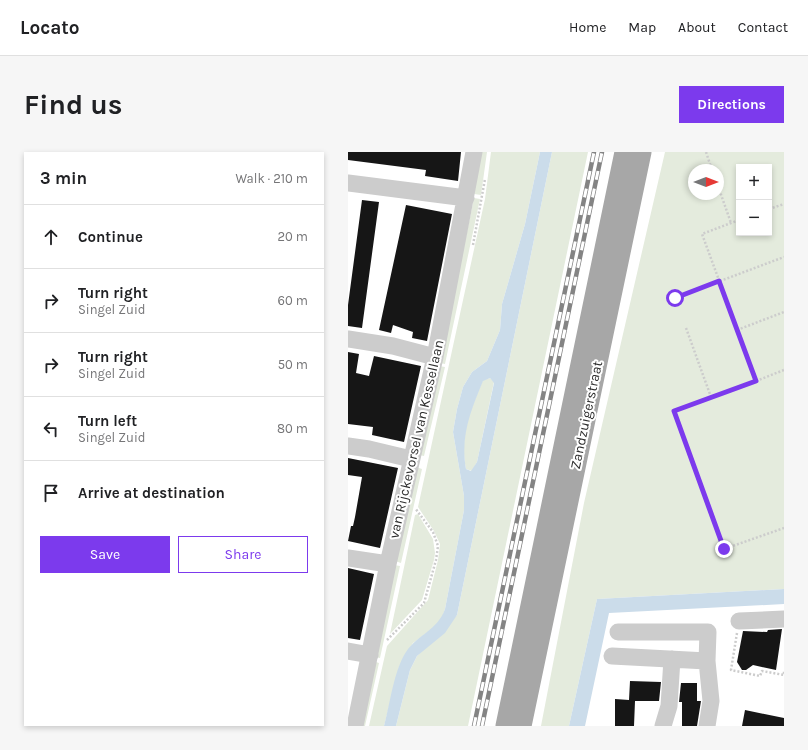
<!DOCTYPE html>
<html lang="en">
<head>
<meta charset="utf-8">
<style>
  :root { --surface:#fff; --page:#f6f6f6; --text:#202124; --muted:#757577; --line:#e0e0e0; --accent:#7c3aed }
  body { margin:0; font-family:Karla,sans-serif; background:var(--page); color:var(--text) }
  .controls { position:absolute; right:12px; top:12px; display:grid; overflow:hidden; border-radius:0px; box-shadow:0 2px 6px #0003 }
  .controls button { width:36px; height:36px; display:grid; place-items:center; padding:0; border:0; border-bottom:1px solid var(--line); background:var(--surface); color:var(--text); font:20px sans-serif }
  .compass { position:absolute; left:340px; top:12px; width:36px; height:36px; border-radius:50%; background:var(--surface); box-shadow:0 2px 6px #0003; rotate:90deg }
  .stop { position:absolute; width:12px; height:12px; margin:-9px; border:3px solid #7c3aed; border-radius:50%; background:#fff }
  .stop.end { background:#7c3aed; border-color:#fff; box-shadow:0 1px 4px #0008 }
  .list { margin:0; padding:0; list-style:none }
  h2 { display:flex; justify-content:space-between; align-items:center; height:52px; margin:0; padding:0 16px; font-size:17px }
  h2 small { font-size:13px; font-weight:400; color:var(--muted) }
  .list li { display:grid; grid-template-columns:26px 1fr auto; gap:12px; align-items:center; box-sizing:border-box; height:64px; padding:0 16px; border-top:1px solid var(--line) }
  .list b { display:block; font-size:15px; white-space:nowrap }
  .list p { margin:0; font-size:13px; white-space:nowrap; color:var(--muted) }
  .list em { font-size:13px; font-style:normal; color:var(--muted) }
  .actions { display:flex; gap:8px; padding:12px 16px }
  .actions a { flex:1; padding:9px 0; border:1px solid var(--accent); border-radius:0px; text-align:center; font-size:14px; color:var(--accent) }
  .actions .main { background:var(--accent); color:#fff }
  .icon { flex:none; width:22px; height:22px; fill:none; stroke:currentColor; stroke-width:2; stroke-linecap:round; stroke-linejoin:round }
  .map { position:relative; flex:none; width:436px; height:574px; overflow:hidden; border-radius:0px }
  header { display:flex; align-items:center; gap:24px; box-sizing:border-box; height:56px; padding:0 20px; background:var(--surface); border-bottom:1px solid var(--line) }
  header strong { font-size:19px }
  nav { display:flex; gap:22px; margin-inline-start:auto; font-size:14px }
  .intro { display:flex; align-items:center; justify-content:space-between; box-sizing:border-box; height:96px; padding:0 24px }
  h1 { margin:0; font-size:28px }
  .button { padding:10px 18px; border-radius:0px; background:var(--accent); color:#fff; font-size:14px; font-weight:700 }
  main { display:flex; gap:24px; padding:0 24px }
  aside { flex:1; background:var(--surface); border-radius:0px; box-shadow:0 2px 6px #0003 }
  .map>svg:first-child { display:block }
</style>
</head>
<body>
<header>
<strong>Locato</strong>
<nav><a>Home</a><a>Map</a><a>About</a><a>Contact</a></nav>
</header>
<div class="intro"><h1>Find us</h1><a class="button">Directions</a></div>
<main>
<aside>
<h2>3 min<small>Walk · 210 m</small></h2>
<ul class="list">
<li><svg class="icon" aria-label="ahead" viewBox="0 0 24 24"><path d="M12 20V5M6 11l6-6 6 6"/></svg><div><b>Continue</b></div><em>20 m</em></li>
<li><svg class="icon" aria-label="right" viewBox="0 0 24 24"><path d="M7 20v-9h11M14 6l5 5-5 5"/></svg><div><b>Turn right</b><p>Singel Zuid</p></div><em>60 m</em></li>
<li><svg class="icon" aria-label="right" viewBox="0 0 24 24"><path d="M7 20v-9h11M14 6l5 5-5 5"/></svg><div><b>Turn right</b><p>Singel Zuid</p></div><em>50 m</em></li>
<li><svg class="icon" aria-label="left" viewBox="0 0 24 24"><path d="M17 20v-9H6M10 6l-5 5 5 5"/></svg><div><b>Turn left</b><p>Singel Zuid</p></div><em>80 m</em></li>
<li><svg class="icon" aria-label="arrive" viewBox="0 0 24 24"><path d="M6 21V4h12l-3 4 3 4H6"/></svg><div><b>Arrive at destination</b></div></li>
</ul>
<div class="actions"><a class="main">Save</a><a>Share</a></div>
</aside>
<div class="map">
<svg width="436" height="574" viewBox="0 0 436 574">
  <rect width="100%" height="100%" fill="#fff"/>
  <path fill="#e4ebdd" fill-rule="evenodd" d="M 132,0 L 139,0 L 133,43 L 126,42 Z
    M 143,0 L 192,0 L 177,72 L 154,152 L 152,178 L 139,209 L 124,220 L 115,235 L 109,257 L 105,280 L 116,344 L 116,358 L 97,457 L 94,466 L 88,474 L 65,491 L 51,515 L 36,574 L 21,574 L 39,494 L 80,448 L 90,408 L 92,392 L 86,379 L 70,355 L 137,47 Z
    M 204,0 L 240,0 L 120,574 L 48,574 L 62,518 L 69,504 L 109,463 Z
    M 317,0 L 436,0 L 436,437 L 249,447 L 221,574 L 193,574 L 236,351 ZM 391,15 L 421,15 L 421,81 L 391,81 ZM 346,18 L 370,18 L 370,42 L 346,42 Z
    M 126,46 L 132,47 L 97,212 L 92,211 Z
    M 91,214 L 97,215 L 76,304 L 71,303 Z
    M 142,226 L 146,230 L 129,310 L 124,319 L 118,317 C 111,283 122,259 135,228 Z
    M 68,315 L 74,317 L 53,411 L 47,409 Z
    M 70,362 L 85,387 L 87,401 L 86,408 L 74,448 L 42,482 L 67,363 Z
    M 46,413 L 52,414 L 32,506 L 26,505 Z
    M 25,509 L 31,511 L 17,574 L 11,574 Z"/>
  <path fill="#cbdcea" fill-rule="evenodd" d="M 192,0 L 204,0 L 109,463 L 97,481 L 69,504 L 62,518 L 48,574 L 36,574 C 42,552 46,518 58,500 C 70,482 89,479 97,457 L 116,358 L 116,344 L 105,280 L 109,257 L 115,235 L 124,220 L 139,209 L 152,178 L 154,152 L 177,72 ZM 142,226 L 146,231 L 129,310 L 123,319 L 118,317 C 112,284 123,258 135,229 Z
    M 436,437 L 436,452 L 261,461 L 237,574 L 221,574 L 249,447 Z"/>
  <path fill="#161616" d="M 0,0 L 113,0 L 110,29 L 77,24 L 78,18 L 0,8 Z
    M 14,48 L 31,50 L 14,176 L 0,174 L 0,153 Z
    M 58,53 L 104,62 L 79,189 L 64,186 L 65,180 L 45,173 L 43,181 L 31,178 Z
    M 0,200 L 11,202 L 8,221 L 21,224 L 26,204 L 73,214 L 56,290 L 24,283 L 25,275 L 0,272 Z
    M 0,306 L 50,316 L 32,396 L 0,389 L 3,374 L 5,374 L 7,365 L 14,325 L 0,323 Z
    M 0,416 L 26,422 L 12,488 L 0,486 Z
    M 434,477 L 428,518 L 405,513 L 398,518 L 394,518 L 389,510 L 395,479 L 419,480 L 420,478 Z
    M 282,529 L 313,530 L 311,549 L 287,549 L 286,574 L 267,574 L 267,547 L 281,548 Z
    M 333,531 L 349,531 L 349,549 L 353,549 L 349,574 L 334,574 L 334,550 L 331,550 Z
    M 397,558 L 436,566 L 436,574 L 394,574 Z"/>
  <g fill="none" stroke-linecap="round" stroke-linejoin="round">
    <path stroke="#ccc" stroke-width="2.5" stroke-dasharray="2 2" stroke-linecap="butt" d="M 358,0 L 364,18
      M 370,34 L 383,71
      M 421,57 L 436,52
      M 391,68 L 354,82 L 408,229 L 326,259 L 376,397 L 436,376
      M 125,93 L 137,27
      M 327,146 L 436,105
      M 338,176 L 363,245
      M 389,178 L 436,160
      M 408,229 L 436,218
      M 389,481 L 383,518 L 412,524 L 414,519 L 436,523 L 436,519
      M 39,488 L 76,451 L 88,408 L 90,394 L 85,380 L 67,356"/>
    <path stroke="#ccc" stroke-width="17" d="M 0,31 L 118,46
      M 0,187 L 45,194 L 87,205
      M 0,294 L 21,297 L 63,307
      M 0,406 L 40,412
      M 391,469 L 436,467
      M 270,480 L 360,480 L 359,509 L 363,549 L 359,574
      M 0,499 L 22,503
      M 264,504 L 359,509
      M 7,574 L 40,412 L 87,205 L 126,0
      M 315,574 L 321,554 L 324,507"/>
    <path stroke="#a7a7a7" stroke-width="21" d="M 158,574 L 277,0
      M 173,574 L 293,0"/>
    <defs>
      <path id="rail" d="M 126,574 L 246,0
        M 134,574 L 254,0"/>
    </defs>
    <use href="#rail" stroke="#848484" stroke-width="4.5"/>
    <use href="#rail" stroke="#fff" stroke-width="3" stroke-dasharray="9" stroke-linecap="butt"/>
  </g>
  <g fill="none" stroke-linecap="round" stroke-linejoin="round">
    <path stroke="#7c3aed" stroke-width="5" d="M 327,146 L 371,129 L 408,229 L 326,259 L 376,397"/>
  </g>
  <g text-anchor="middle" stroke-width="4" stroke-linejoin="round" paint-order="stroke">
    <g font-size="14" fill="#2f2f2f" stroke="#fff">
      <text transform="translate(238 263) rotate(-78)" y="5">Zandzuigerstraat</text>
      <text transform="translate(68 287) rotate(-77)" y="5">van Rijckevorsel van Kessellaan</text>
    </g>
  </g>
</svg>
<div class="controls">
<button>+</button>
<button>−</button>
</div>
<svg class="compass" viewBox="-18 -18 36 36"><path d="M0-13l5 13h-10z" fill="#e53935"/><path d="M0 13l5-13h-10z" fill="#757577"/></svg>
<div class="stop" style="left:327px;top:146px"></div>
<div class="stop end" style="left:376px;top:397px"></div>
</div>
</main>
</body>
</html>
